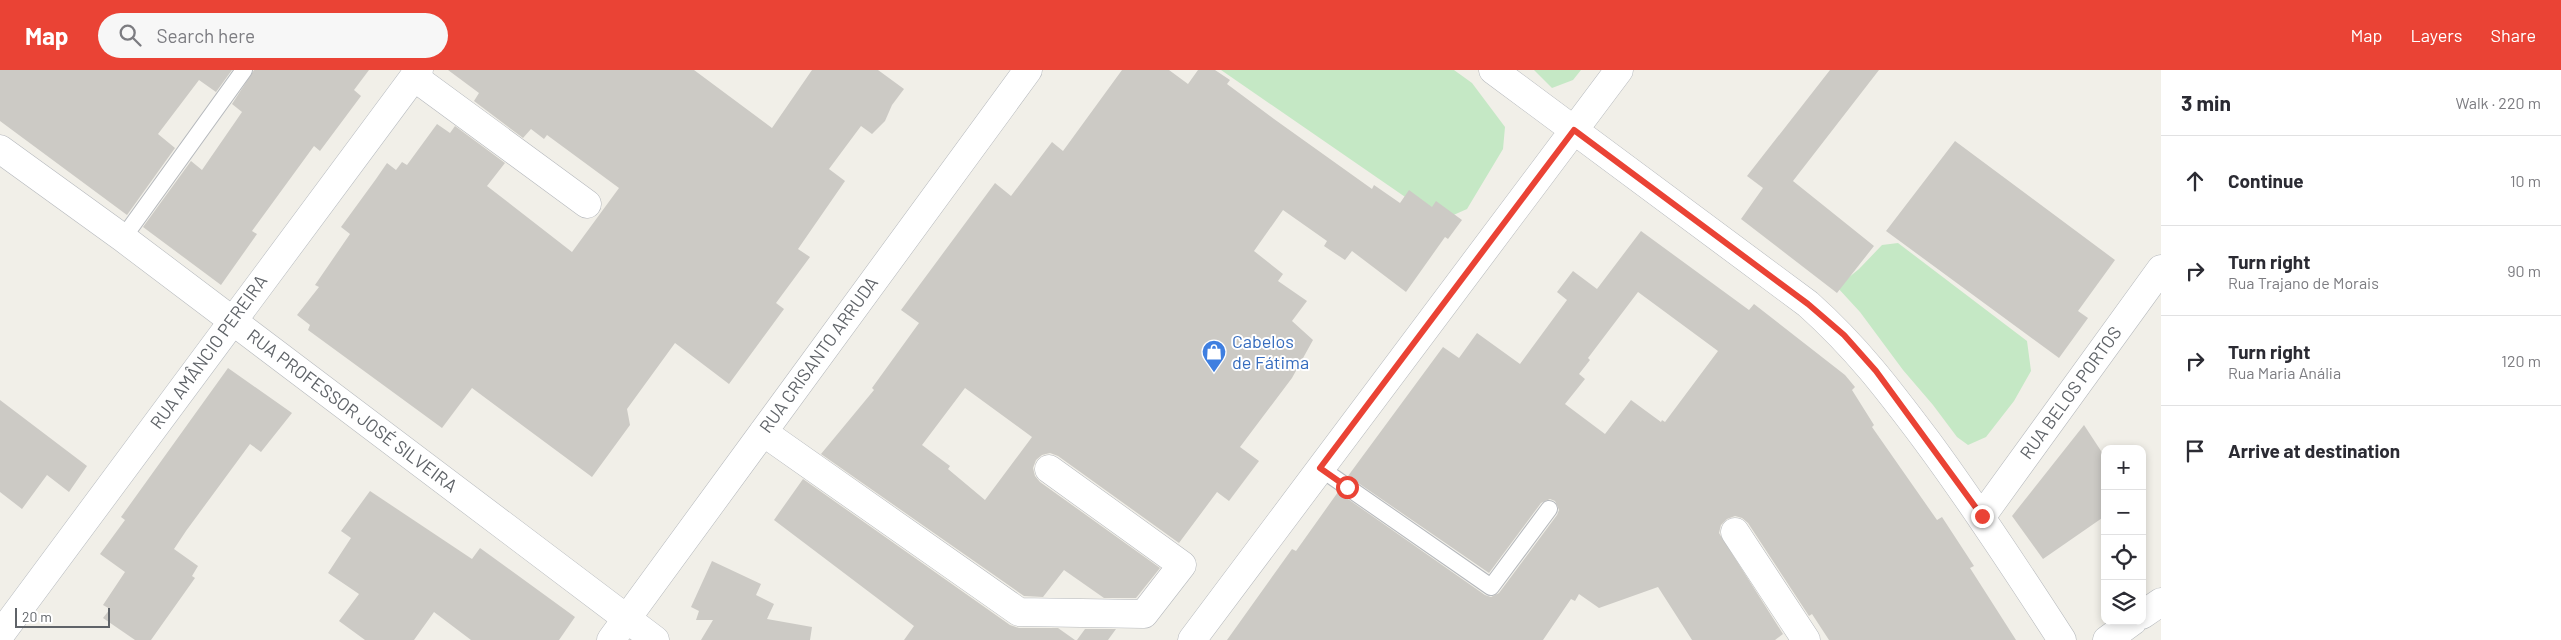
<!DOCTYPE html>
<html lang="en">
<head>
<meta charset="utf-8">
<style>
  :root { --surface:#fff; --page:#f7f7f7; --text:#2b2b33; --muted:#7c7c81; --line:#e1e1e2; --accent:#ea4335 }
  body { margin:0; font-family:Barlow,sans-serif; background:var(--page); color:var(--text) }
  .controls { position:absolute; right:15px; bottom:15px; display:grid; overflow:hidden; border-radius:10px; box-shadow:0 2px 8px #0003 }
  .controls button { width:45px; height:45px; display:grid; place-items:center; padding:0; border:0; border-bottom:1px solid var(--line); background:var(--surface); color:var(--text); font:25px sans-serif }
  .scale { position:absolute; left:15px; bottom:12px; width:95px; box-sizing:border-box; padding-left:5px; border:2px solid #5f6368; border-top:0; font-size:14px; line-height:18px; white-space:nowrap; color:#5f6368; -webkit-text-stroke:4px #fff; paint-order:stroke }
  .stop { position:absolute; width:15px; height:15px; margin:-11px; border:4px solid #ea4335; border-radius:50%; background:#fff }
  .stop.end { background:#ea4335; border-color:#fff; box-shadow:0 1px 5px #0008 }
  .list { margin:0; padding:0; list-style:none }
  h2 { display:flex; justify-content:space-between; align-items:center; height:65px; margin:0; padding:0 20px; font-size:21px }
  h2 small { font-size:16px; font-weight:400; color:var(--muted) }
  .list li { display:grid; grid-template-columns:32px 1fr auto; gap:15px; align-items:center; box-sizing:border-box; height:90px; padding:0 20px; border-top:1px solid var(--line) }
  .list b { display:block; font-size:19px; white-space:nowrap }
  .list p { margin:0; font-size:16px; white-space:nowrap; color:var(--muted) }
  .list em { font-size:16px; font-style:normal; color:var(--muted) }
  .icon { flex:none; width:28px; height:28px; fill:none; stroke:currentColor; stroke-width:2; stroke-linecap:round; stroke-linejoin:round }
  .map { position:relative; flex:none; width:2161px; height:570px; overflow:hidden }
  header { display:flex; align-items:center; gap:30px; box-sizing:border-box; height:70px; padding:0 25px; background:var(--accent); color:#fff }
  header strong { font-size:24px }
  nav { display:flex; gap:28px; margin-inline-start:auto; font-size:18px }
  .search { width:350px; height:45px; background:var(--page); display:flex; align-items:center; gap:12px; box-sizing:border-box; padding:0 18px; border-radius:28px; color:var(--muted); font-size:19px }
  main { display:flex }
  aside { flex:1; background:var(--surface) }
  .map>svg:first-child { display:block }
</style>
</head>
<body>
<header>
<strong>Map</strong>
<div class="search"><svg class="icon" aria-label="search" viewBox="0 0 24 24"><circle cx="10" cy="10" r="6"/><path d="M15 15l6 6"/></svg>Search here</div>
<nav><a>Map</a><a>Layers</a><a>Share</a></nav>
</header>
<main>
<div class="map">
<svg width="2161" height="570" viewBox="0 0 2161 570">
  <rect width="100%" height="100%" fill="#f1efe8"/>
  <path fill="#c5e8c5" d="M 1221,0 L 1454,0 L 1472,13 L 1505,57 L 1503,79 L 1467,139 L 1440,151 Z
    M 1534,0 L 1581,0 L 1573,10 L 1552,18 Z
    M 1898,173 L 2027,271 L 2031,301 L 2014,331 L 1986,367 L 1968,375 L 1957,367 L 1933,335 L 1903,300 L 1860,242 L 1837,217 L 1859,199 L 1882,175 Z"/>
  <path fill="#cccac5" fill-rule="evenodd" d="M 0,0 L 232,0 L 216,22 L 199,10 L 158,64 L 175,78 L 127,145 L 0,51 Z
    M 254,0 L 369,0 L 354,20 L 361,26 L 320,81 L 314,76 L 252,161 L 257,164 L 221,215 L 143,157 L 191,91 L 202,100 L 242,42 L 232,34 Z
    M 448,0 L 694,0 L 772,58 L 812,0 L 878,0 L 904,19 L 892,35 L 885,51 L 872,64 L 861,56 L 829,99 L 845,111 L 798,179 L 810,187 L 776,233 L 784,239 L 729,314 L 675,273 L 627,339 L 630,355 L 592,407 L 472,318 L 442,358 L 308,260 L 310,255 L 297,245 L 319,217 L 315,215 L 350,164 L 341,157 L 376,109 L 387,93 L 396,100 L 402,92 L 407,95 L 437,54 L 450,63 L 455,56 L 505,93 L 487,116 L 572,182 L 619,118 L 547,65 L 544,69 L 531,59 L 523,68 L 474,31 L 479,23 Z
    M 1122,0 L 1169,0 L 1188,14 L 1198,0 L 1215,0 L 1230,10 L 1227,14 L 1274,49 L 1372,119 L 1374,115 L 1400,133 L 1409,120 L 1432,137 L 1436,131 L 1462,150 L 1448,169 L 1445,167 L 1406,222 L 1352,181 L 1345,190 L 1324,176 L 1327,171 L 1283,140 L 1254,181 L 1283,204 L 1278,211 L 1307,231 L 1292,251 L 1313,270 L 1292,308 L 1240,377 L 1259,391 L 1229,431 L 1217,422 L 1179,473 L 1058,386 L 1050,383 L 1042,385 L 1036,390 L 1033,398 L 1035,406 L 1040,412 L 1160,498 L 1136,528 L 1104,528 L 1064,500 L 1043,527 L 1024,526 L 821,384 L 874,320 L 872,318 L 919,253 L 901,240 L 995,113 L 1011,126 L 1052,72 L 1063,81 ZM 965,318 L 1032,367 L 985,430 L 948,399 L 950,396 L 922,375 Z
    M 1830,0 L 1879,0 L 1793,111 L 1874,176 L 1837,223 L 1741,149 L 1763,118 L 1747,106 Z
    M 1955,71 L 2115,190 L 2078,241 L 2088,248 L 2059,288 L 1886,161 Z
    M 1641,161 L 1749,240 L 1754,234 L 1845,305 L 1855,317 L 1852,320 L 1874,355 L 1872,357 L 1937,450 L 1942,447 L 1974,496 L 1970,498 L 2016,570 L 1829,570 L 1812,544 L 1809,546 L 1748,453 L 1742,448 L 1735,446 L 1727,449 L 1721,455 L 1719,463 L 1783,564 L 1775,570 L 1692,570 L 1658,517 L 1599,538 L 1579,524 L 1575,531 L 1571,529 L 1543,570 L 1227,570 L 1292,479 L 1296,481 L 1338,422 L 1485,525 L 1491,527 L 1499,523 L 1557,445 L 1559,440 L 1555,431 L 1550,429 L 1541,433 L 1489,503 L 1348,406 L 1443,277 L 1459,288 L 1477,263 L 1520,294 L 1567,230 L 1557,222 L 1573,201 L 1597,219 ZM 1638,222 L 1718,281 L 1665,352 L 1662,350 L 1661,352 L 1631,330 L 1605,364 L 1565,334 L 1585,309 L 1579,304 L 1590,290 L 1588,288 Z
    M 228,298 L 292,343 L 261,382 L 250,374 L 186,461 L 174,479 L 198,496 L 192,506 L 195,508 L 151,570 L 135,570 L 103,548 L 110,539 L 103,535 L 125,502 L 100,484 L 125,450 L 121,447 Z
    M 0,330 L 87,396 L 69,422 L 47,405 L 22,439 L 0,422 Z
    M 2084,355 L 2105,387 L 2105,446 L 2043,489 L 2012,446 Z
    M 803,409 L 1010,555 L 1019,558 L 1058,558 L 1075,570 L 904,570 L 914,556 L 774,450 Z
    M 370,421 L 472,489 L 480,478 L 575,547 L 559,570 L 471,570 L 434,542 L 414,570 L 365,570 L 339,551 L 359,524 L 328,503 L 351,468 L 341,461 Z
    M 712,491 L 761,514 L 756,525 L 774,534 L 767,549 L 812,557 L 810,570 L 701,570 L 713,550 L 696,550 L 699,541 L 691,537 Z
    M 1085,559 L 1116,559 L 1108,570 L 1077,570 Z"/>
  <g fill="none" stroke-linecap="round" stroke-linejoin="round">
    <defs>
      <path id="lane" d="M 123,168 L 244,0
        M 1320,398 L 1491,517 L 1549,439"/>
      <path id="street" d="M 1493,0 L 1808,234 C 1857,278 1888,319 1927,371 C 1975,436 2018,502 2062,570
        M 414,7 L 587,134
        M 0,79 L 123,168 L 655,570
        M 763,362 L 1019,542 L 1144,544 L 1182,495 L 1049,399
        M 1982,446 L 2161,199
        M 1735,462 L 1806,570
        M 2142,545 L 2161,532
        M 611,570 L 1028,0
        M 1192,570 L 1619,0
        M 2107,570 L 2133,551"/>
      <path id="secondary" d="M 0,565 L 419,0"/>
    </defs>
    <use href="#lane" stroke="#b5b8bc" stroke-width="18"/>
    <use href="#street" stroke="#b5b8bc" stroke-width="29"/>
    <use href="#secondary" stroke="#b6babf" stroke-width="29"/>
    <use href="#lane" stroke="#fff" stroke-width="16"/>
    <use href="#street" stroke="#fff" stroke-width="28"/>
    <use href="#secondary" stroke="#fff" stroke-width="28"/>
  </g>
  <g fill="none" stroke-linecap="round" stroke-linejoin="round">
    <path stroke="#ea4335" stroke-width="6" d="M 1347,417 L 1320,398 L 1574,60 L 1808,234 L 1844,265 L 1876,301 L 1982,446"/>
  </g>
  <defs>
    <symbol id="shop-pin" viewBox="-11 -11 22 30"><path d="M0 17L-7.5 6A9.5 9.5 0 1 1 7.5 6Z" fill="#3f7fe0" stroke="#fff"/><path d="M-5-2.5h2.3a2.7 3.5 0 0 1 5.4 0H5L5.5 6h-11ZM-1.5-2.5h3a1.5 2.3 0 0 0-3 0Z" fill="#fff"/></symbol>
  </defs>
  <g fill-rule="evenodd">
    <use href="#shop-pin" x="1200" y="268" width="28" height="38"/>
  </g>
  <g text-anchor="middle" stroke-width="4" stroke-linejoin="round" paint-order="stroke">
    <g font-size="18" fill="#366cbe" stroke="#fff" text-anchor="start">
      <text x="1232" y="278">Cabelos<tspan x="1232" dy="21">de Fátima</tspan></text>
    </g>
    <g font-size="18" fill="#5f6368" stroke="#fff">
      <text transform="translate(209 282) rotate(-54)" y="6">RUA AMÂNCIO PEREIRA</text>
      <text transform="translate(819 285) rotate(-54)" y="6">RUA CRISANTO ARRUDA</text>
      <text transform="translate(2071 323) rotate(-54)" y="6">RUA BELOS PORTOS</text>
      <text transform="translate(352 341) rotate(37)" y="6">RUA PROFESSOR JOSÉ SILVEIRA</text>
    </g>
  </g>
</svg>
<div class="controls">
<button>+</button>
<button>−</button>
<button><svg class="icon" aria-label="locate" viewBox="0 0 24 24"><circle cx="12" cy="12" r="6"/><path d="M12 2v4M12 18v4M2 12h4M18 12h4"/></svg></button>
<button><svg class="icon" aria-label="layers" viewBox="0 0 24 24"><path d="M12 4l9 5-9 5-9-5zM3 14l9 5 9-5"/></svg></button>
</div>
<div class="scale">20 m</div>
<div class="stop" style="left:1347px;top:417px"></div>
<div class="stop end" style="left:1982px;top:446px"></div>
</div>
<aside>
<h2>3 min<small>Walk · 220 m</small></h2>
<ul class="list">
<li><svg class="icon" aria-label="ahead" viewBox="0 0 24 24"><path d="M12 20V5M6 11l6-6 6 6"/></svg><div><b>Continue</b></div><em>10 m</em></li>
<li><svg class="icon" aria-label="right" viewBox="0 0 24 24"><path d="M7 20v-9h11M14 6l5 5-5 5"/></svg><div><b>Turn right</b><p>Rua Trajano de Morais</p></div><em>90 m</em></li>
<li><svg class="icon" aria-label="right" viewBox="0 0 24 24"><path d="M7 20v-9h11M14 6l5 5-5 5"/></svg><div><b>Turn right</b><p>Rua Maria Anália</p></div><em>120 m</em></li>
<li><svg class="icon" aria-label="arrive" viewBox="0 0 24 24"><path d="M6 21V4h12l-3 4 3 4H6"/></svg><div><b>Arrive at destination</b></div></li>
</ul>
</aside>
</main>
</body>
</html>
